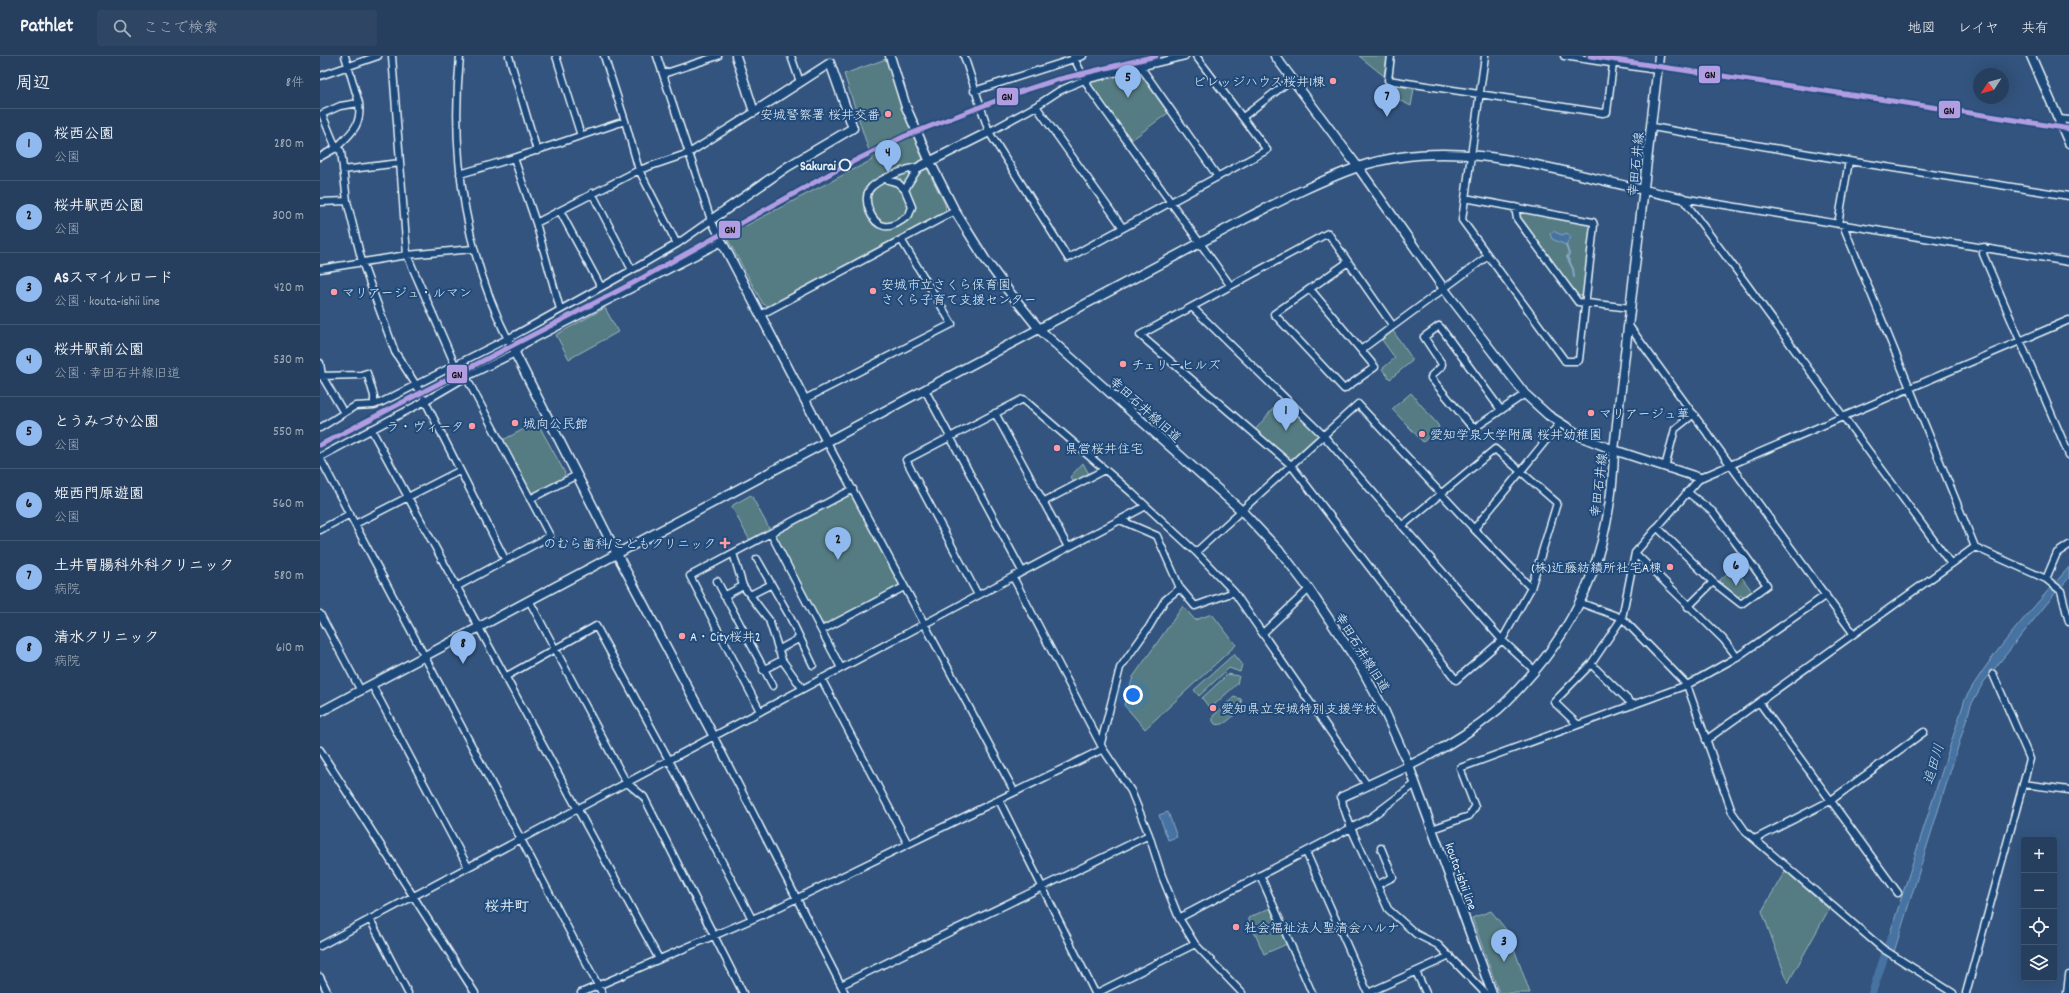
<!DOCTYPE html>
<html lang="ja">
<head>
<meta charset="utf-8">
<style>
  :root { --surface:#263f5e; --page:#2e4664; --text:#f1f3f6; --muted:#a4afbc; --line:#425873; --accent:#90b9f0 }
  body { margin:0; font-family:Dekko,"Klee One",sans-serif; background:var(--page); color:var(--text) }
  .controls { position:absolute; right:12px; bottom:12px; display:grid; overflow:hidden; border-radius:4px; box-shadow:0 4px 16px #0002 }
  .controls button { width:36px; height:36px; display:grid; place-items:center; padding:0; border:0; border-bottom:1px solid var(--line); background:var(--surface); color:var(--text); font:20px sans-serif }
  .compass { position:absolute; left:1653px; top:12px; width:36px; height:36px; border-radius:50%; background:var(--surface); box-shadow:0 4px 16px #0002; rotate:234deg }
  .you { position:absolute; left:813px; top:639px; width:14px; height:14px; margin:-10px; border:3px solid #fff; border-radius:50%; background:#1a73e8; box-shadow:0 0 0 6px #1a73e833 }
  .badge { display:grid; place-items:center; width:26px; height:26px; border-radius:50%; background:var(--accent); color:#111; font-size:13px; font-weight:700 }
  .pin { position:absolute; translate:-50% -33px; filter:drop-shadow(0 1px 2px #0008) }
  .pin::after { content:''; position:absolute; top:21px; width:14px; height:12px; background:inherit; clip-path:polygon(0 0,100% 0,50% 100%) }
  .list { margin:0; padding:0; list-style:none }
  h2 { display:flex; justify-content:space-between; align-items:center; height:52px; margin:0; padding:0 16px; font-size:17px }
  h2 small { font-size:13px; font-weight:400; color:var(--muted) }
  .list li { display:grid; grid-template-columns:26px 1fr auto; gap:12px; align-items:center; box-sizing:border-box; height:72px; padding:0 16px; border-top:1px solid var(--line) }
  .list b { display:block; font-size:15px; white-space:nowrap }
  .list p { margin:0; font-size:13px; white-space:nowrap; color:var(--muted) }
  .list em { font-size:13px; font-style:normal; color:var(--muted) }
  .icon { flex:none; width:22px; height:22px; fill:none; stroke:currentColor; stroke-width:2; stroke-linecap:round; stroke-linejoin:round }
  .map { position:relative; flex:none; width:1749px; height:937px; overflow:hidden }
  header { display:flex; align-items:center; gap:24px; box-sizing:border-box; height:56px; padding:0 20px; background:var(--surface); border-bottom:1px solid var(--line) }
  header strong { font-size:19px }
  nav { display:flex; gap:22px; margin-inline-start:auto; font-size:14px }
  .search { width:280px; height:36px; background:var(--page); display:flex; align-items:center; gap:10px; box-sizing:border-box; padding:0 14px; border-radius:4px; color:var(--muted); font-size:15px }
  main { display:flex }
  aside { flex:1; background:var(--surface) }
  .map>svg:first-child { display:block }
</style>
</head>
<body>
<header>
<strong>Pathlet</strong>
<div class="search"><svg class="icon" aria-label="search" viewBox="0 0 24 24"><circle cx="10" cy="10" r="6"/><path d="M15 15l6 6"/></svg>ここで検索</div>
<nav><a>地図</a><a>レイヤ</a><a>共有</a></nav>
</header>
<main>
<aside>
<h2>周辺<small>8件</small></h2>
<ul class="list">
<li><span class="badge">1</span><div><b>桜西公園</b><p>公園</p></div><em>280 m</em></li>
<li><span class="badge">2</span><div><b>桜井駅西公園</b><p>公園</p></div><em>300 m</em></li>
<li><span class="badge">3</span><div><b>ASスマイルロード</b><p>公園 · kouta-ishii line</p></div><em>420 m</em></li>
<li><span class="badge">4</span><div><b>桜井駅前公園</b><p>公園 · 幸田石井線旧道</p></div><em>530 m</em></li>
<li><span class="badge">5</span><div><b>とうみづか公園</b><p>公園</p></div><em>550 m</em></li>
<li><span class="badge">6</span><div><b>姫西門原遊園</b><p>公園</p></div><em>560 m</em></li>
<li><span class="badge">7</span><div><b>土井胃腸科外科クリニック</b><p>病院</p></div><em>580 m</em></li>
<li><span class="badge">8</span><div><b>清水クリニック</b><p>病院</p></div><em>610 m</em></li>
</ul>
</aside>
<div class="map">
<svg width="1749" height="937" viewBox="0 0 1749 937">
  <rect width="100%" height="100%" fill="#33547e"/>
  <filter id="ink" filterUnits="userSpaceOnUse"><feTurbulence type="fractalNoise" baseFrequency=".025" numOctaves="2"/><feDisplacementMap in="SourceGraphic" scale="8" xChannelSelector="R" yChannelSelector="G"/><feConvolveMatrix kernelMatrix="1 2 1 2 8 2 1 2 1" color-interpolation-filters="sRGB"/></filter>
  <g filter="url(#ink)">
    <path fill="#557c82" stroke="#9eb6bd" d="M 1039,0 L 1067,0 L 1064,20 Z
      M 566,3 C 582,54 600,102 625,148 L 626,155 L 448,250 L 443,248 L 406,180 L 552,104 L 524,18 Z
      M 817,14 L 848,57 L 810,85 L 768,26 Z
      M 1068,28 L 1094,33 L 1091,50 L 1067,38 Z
      M 1202,156 L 1267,167 L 1270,171 L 1263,239 L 1256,241 L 1199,160 Z
      M 285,252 L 298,276 L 249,303 L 236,279 Z
      M 1073,275 L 1091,301 L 1092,305 L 1070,323 L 1062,313 L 1075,302 L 1062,284 Z
      M 1091,337 L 1118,369 L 1119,373 L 1103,386 L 1072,353 Z
      M 962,342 L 997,376 L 998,381 L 972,407 L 935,374 Z
      M 217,366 L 245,417 L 244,422 L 213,437 L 209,436 L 183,384 Z
      M 763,407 L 769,418 L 754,427 L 750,421 Z
      M 431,439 L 450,474 L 432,484 L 429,483 L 412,451 L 413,449 Z
      M 530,439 L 534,441 L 580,527 L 578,531 L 506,570 L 499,564 L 456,481 L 457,478 Z
      M 1414,511 L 1432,535 L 1423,542 L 1421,539 L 1418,541 L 1399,525 Z
      M 863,550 L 875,564 L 892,558 L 916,589 L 825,673 L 804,649 L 813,621 Z
      M 914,598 L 922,608 L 920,616 L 909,612 L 879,640 L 874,634 Z
      M 908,618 L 919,620 L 917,628 L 893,650 L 888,650 L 882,642 Z
      M 914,641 L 921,643 L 922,650 C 916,657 905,672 895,668 L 893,665 L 893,660 Z
      M 1465,815 L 1509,853 L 1468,927 L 1442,855 Z
      M 950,852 L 967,888 L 944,898 L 928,862 Z
      M 1171,855 L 1188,876 L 1210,937 L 1179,937 L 1152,862 Z"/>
    <path fill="#4773a2" stroke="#87a5c4" d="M 1233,175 L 1242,179 L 1247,177 L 1251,182 L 1248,185 L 1246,189 L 1232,183 L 1230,178 Z
      M 1749,511 L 1749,522 L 1741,531 L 1735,527 Z
      M 1732,530 L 1737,535 L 1663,627 L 1651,649 L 1574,896 L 1566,890 L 1645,643 C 1668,602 1701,566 1732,530 Z
      M 848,756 L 857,781 L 848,784 L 839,759 Z"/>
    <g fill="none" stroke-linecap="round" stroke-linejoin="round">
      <path stroke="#87a5c4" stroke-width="2" d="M 1246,189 L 1249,198 L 1247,201 L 1253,213 L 1254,221"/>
      <path stroke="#4773a2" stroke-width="8" d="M 1552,937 L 1571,881"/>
      <path stroke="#4e6c90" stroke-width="6" stroke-dasharray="6 3" stroke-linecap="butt" d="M 99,333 L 104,343"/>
      <defs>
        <path id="street" d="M 72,0 L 87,199 L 135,309
          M 140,0 C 130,103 146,206 195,297
          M 189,0 L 217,95
          M 236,0 L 261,80
          M 471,0 L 480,26
          M 644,0 L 669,76 L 748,202 L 803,172
          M 753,0 L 769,32 L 910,229
          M 1071,0 L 1068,24 L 1283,57 L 1287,56 L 1294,0
          M 1244,0 L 1337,14
          M 820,10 L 898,121
          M 343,18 L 398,0
          M 0,20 L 58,0
          M 654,35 L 763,0
          M 716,50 L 803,172 L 947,94 L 876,0
          M 923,61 L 972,23
          M 1739,63 L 1749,64
          M 305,65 L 319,114 L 357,188
          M 1332,71 L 1529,105 L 1749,140
          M 669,76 L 716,50 L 739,35 L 764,24 L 865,0
          M 0,101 L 16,92 L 2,58 L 20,50 L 39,47 L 25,0
          M 194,102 L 216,167 L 240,253
          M 599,111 C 594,120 590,123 585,134 L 592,151 L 589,159 C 583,164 572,172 564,170 C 551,167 543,145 549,134 C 555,124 588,112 599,111 Z
          M 23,114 L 80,107
          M 140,118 L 194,102 L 305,65 L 284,0
          M 565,123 L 578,127 L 585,134
          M 272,137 L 312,214
          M 1145,142 L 1273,166 L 1274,169 L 1259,304 L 1257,305 L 1245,305 L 1243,302 L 1142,164 L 1165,0
          M 1362,142 L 1417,215 L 1631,508
          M 1362,142 L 1749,206
          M 27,145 L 21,95 L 16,92 C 31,77 42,70 39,47
          M 0,146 L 27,145 L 42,206 L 75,296 L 98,332
          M 1195,151 L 1197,163 L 1258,246 L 1311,252
          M 240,155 L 281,231
          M 216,167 L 319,114 L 369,97 L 434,56
          M 1518,168 L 1529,105
          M 1523,169 L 1655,491 L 1726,523 L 1741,535 L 1749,566
          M 1664,191 L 1663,198 L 1749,399
          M 0,213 L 87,199 L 153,193
          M 990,233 L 1055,311 L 1024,333 L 954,258 L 1028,206
          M 872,251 L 1003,379 L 1182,584 L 1215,615
          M 440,259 L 635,155
          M 1073,270 L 1008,177 L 820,279 L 971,409 L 1136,624 L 1182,584 L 1211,532 L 1237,447 L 1175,393 L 1082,470
          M 1309,270 L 1533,577
          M 1042,293 L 1168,200
          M 0,307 L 2,320 L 24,357 L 0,372
          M 0,320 L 41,319 L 47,317 L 54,340 L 54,349
          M 605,334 L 702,515
          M 485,343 L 632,268 L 582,185
          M 1181,354 L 1121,272 L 1119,270 L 1104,281 L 1122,308 L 1121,311 L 1112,319 L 1111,322 L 1152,371 L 1156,371 L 1205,338
          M 24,357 L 35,350 L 54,349 L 62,346 L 195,279 L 312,214 L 357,188 L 391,164 L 337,0
          M 675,357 L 748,491
          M 51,373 L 339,903
          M 507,386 L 694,735
          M 0,401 L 105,345 L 104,343
          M 0,402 L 282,937
          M 1345,411 L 1355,373 L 1374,358
          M 210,443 L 257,419
          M 723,446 L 784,414
          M 800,464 L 837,480 L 860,532 L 875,550 L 914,536 L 1047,729
          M 35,468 L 139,415
          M 1337,471 L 1393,526 L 1421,548 L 1447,529 L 1393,456 L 1367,436
          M 1154,473 L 1211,532
          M 0,474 L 30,458
          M 451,478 L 521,612
          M 413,497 L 423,530 L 449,564 L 462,604 L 482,632
          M 1315,497 L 1403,583 L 1417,601
          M 185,503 L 105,345 L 146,321 L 195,297 L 200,291 L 206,287 L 402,186 L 391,164
          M 437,503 L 469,559 L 493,609
          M 693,521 L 783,693 L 811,735 L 829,779 L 842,820 L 859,862 L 875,888 L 922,937
          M 1726,523 L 1737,497 L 1749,489
          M 397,525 L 453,630
          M 136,531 L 230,480 L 146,321
          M 914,536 L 876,496 L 1038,348 L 1154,473 L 1240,367
          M 430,539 L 450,529
          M 658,539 L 586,404 L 703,343 L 812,437 L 876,496
          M 404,540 L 423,530
          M 209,544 L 306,726 L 324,741 L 423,937
          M 1261,547 L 1302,562 L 1367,629 L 1412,756 L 1426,776 L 1563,893 L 1633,937
          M 1368,551 L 1393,526
          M 0,558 L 41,635
          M 502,574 L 584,531
          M 943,577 L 989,533
          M 458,594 L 480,582
          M 1271,608 L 1313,649
          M 443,614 L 462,604
          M 185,621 L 276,570 L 349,704 L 432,863
          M 501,622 L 588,788
          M 52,629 L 148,811
          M 1439,646 L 1578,837
          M 440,655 L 370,520 L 533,433
          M 1257,668 L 1234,646 L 1271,608 L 1302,562 L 1315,497 L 1380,422 L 1749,264
          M 393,679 L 525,937
          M 1386,684 L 1655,491
          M 781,687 L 800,612 L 829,571 L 845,544 L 860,532
          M 0,694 L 155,937
          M 1703,728 L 1749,734
          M 1022,741 L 1023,749 L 1031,772 L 1068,853 L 1096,878 L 1118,889 L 1165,937
          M 679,744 L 775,937
          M 1112,773 L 1149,760 L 1155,751 L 1140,712 L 1367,629 L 1417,601 L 1506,539
          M 1435,783 L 1510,745 L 1604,676
          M 986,796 L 1048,937
          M 940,819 L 992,937
          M 1057,829 L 1073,821 L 1061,792
          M 859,862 L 1050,762 L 1095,728
          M 50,863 L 88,937
          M 0,890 L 826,450
          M 1096,916 L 1106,937
          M 0,921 L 8,937
          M 521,929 L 829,779
          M 261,937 L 451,855 L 783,693
          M 777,937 L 875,888
          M 1048,937 L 1130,900
          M 1646,937 L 1710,703 L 1673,618
          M 1747,937 L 1749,919"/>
        <path id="secondary" d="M 570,0 L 586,51 L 610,106 L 635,155 L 665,203 L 687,233 L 720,274 L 922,455 L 964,500 L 989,533 L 1042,613 L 1064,654 L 1089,710 L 1172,937
          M 955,0 L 1038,111 L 1124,233 L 1205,338 L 1228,359 L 1264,382 L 1294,394 L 1380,422
          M 1711,0 L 1749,87
          M 599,111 L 669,76
          M 391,164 L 467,111 L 533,72 L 510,7 L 434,56 L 416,0
          M 402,186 L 507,386
          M 195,297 L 297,498 L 393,679
          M 0,656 L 925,163 C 962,144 999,125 1038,111 C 1146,75 1256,123 1362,142
          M 1022,741 C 1075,717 1130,693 1175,656 C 1185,648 1194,638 1203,628 C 1265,561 1292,485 1294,394 L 1339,0"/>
      </defs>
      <use href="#street" stroke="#e8f1f8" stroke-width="9"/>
      <use href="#secondary" stroke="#e8f1f8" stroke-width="11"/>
      <use href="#street" stroke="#1f4a7a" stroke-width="6"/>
      <use href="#secondary" stroke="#1f4a7a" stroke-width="8"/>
      <defs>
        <path id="rail-1" d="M 1270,0 C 1430,25 1590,46 1749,73
          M 0,389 L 313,227 L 524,110 L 585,80 L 696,37 L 736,24 L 836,0"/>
      </defs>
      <use href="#rail-1" stroke="#1f4a7a" stroke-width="8"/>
      <use href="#rail-1" stroke="#b19de2" stroke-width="5"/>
    </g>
  </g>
  <g fill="#ff9aa2" stroke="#1f4a7a" stroke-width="1.5">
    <circle cx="1013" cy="25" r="4"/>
    <circle cx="568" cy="58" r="4"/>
    <circle cx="553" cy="235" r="4"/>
    <circle cx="14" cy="236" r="4"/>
    <circle cx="803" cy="308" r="4"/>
    <circle cx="1271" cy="357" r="4"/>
    <circle cx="195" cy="367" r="4"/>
    <circle cx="152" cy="370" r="4"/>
    <circle cx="1102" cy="378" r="4"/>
    <circle cx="737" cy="392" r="4"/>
    <path d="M403 481h4v4h4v4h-4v4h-4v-4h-4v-4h4z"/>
    <circle cx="1350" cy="511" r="4"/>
    <circle cx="362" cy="580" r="4"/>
    <circle cx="893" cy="652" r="4"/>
    <circle cx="916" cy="871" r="4"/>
  </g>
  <circle fill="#1f4a7a" stroke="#e8f1f8" stroke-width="2" cx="525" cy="109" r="5.5"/>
  <g text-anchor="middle" stroke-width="4" stroke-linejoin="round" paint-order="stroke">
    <g font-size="13" fill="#e8f1f8" stroke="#1f4a7a" text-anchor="start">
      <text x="1005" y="30" text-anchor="end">ビレッジハウス桜井1棟</text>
      <text x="560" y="63" text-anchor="end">安城警察署 桜井交番</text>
      <text x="561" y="233">安城市立さくら保育園<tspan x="561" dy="15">さくら子育て支援センター</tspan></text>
      <text x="22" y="241">マリアージュ・ルマン</text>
      <text x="811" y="313">チェリーヒルズ</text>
      <text x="1279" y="362">マリアージュ華</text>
      <text x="203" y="372">城向公民館</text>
      <text x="144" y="375" text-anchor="end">ラ・ヴィータ</text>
      <text x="1110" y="383">愛知学泉大学附属 桜井幼稚園</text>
      <text x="745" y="397">県営桜井住宅</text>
      <text x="396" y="492" text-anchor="end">のむら歯科/こどもクリニック</text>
      <text x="1342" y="516" text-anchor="end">(株)近藤紡績所社宅A棟</text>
      <text x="370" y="585">A・City桜井2</text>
      <text x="901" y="657">愛知県立安城特別支援学校</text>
      <text x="924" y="876">社会福祉法人聖清会ハルナ</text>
    </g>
    <g font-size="13" fill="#e8f1f8" stroke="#1f4a7a">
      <text transform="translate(1315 108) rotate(-84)" y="5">幸田石井線</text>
      <text transform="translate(826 353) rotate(42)" y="5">幸田石井線旧道</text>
      <text transform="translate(1278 429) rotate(-83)" y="5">幸田石井線</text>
      <text transform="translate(1043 596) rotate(58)" y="5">幸田石井線旧道</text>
      <text transform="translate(1142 820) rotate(70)" y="5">kouta-ishii line</text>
    </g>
    <g font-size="13" font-weight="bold" fill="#e8f1f8" stroke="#1f4a7a" text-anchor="end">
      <text x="516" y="114">Sakurai</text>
    </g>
    <g font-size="14" font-style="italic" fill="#d0deeb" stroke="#1f4a7a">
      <text transform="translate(1613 708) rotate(-73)" y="5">追田川</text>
    </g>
    <g font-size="15" font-weight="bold" fill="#e8f1f8" stroke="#1f4a7a">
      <text x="187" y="855">桜井町</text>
    </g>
  </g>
  <g stroke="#1f4a7a" stroke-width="1.5">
    <rect x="1378" y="9" width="23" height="19" rx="4" fill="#b19de2"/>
    <rect x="676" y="31" width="23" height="19" rx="4" fill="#b19de2"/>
    <rect x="1618" y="44" width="23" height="19" rx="4" fill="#b19de2"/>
    <rect x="398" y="164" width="23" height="19" rx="4" fill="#b19de2"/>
    <rect x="126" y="308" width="22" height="20" rx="4" fill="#b19de2"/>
  </g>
  <g font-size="11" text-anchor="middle" font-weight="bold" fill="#111">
    <text x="1390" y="22">GN</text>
    <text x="687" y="44">GN</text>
    <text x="1629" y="58">GN</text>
    <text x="410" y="177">GN</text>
    <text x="137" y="322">GN</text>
  </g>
</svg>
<div class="controls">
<button>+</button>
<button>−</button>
<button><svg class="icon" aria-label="locate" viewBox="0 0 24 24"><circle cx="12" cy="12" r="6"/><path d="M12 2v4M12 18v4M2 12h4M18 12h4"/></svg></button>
<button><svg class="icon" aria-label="layers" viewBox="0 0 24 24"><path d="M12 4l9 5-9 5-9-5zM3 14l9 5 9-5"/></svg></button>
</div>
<svg class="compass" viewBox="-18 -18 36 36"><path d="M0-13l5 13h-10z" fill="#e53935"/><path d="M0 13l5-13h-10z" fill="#a4afbc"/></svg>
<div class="you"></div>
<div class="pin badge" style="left:966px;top:375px">1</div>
<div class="pin badge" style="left:518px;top:504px">2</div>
<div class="pin badge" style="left:1184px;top:906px">3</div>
<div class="pin badge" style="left:568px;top:117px">4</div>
<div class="pin badge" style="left:808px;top:42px">5</div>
<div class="pin badge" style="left:1416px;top:530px">6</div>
<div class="pin badge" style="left:1067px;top:61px">7</div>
<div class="pin badge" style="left:143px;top:608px">8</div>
</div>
</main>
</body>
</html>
